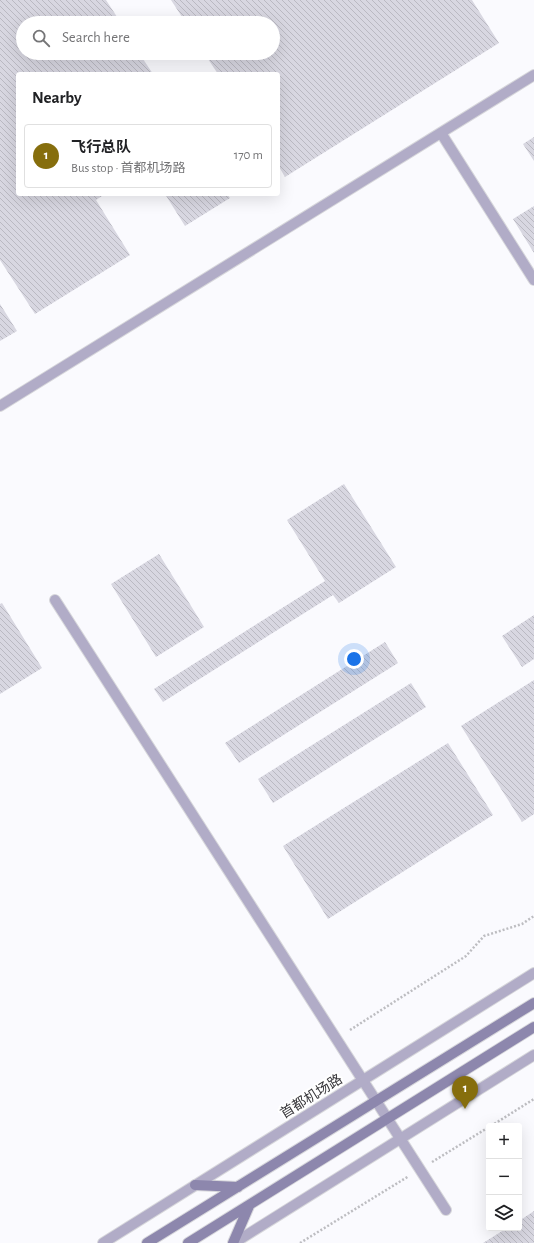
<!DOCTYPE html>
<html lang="en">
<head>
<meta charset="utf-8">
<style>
  :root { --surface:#fff; --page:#f6f6f6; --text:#202124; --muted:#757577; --line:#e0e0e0; --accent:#866e0d }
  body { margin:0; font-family:"Alegreya Sans","Noto Sans SC",sans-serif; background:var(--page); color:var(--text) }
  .controls { position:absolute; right:12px; bottom:12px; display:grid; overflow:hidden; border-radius:4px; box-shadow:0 4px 16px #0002 }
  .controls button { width:36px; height:36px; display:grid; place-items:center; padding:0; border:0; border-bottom:1px solid var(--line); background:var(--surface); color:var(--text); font:20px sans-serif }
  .you { position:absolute; left:354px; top:659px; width:14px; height:14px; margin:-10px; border:3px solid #fff; border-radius:50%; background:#1a73e8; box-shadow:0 0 0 6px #1a73e833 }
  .badge { display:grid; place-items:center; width:26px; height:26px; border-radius:50%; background:var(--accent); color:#fff; font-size:13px; font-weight:700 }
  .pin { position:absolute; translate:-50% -33px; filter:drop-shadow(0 1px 2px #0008) }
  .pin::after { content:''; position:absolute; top:21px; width:14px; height:12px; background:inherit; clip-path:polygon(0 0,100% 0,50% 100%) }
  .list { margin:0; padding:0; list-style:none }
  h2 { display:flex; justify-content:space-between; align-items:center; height:52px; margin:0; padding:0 16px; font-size:17px }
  h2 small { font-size:13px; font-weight:400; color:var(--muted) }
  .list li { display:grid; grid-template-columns:26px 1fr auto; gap:12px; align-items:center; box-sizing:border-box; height:64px; margin:0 8px 8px; padding:0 8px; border:1px solid var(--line); border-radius:4px }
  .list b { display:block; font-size:15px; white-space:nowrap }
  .list p { margin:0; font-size:13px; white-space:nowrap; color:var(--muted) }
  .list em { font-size:13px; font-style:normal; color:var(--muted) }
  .icon { flex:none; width:22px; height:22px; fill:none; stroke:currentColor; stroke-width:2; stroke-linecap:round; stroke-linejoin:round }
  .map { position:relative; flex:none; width:534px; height:1243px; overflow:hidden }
  .search { position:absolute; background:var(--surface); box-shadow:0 4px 16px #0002; left:16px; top:16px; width:264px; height:44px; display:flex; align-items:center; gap:10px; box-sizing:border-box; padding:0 14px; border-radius:22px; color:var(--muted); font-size:15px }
  .panel { position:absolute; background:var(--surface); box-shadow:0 4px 16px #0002; left:16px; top:72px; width:264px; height:124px; border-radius:4px }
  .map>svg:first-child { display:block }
</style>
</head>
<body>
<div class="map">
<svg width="534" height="1243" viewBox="0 0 534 1243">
  <defs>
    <pattern id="building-back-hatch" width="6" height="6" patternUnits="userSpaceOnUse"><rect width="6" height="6" fill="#d8d7e1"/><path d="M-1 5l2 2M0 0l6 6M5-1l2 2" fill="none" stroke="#bab9c2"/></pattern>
  </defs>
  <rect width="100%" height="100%" fill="#fafafe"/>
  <path fill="url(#building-back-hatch)" d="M 0,0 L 106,0 L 121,23 L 23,23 L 23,53 L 139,53 L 153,74 L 18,74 L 18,194 L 105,194 L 96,200 L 130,255 L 35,314 L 0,260 Z
    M 171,0 L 472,0 L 499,43 L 285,177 L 278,165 L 278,74 L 218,74 L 204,53 L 273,53 L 273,23 L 186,23 Z
    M 534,137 L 534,161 L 523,144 Z
    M 165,194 L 227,194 L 230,198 L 185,226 Z
    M 534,206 L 534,253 L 513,219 Z
    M 0,304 L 17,331 L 0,341 Z
    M 344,484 L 396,567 L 339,603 L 333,595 L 163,702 L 154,689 L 325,581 L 287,520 Z
    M 159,554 L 204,627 L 156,657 L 111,584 Z
    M 2,603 L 42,668 L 0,694 L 0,604 Z
    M 534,615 L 534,659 L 522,667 L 502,636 Z
    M 385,642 L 398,663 L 239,763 L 225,743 Z
    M 534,680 L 534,814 L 522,822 L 461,726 Z
    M 411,683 L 426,707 L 273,803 L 258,779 Z
    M 448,743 L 493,815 L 328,919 L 283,846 Z
    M 534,1211 L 534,1243 L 483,1243 L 507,1228 L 519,1228 L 519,1221 Z"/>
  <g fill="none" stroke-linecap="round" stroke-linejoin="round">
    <defs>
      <path id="lane" d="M 441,133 L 534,280
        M 0,406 L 534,75
        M 55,600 L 446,1210"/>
      <path id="street" d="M 103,1243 L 534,973
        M 234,1243 L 534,1055"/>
      <path id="secondary" d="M 195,1185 L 238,1187
        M 147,1243 L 534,1003
        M 188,1243 L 534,1027
        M 233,1243 L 249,1206"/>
    </defs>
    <use href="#lane" stroke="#d7d7db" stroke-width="12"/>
    <use href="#street" stroke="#d7d7db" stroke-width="12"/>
    <use href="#secondary" stroke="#d7d7db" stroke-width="12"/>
    <path stroke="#bdbdc1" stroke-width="2.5" stroke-dasharray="2 2" stroke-linecap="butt" d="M 350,1030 L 466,956 L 484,936 L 522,924 L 534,916
      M 491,1126 L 534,1099
      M 432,1162 L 489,1127
      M 300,1243 L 409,1176"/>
    <use href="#lane" stroke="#b1acc7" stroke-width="10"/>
    <use href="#street" stroke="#b1acc7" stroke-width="10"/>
    <use href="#secondary" stroke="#8d87ad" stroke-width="10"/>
  </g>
  <g text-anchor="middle" stroke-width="4" stroke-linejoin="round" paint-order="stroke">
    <g font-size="14" fill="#38373b" stroke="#fff">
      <text transform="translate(311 1096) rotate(-32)" y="5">首都机场路</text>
    </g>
  </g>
</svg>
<div class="controls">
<button>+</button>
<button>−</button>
<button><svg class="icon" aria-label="layers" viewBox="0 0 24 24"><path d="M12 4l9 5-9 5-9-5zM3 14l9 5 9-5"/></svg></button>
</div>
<div class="you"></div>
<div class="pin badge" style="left:465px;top:1109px">1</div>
<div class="search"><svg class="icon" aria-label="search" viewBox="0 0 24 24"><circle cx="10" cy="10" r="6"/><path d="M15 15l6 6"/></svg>Search here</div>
<section class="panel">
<h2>Nearby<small></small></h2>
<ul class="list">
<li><span class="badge">1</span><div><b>飞行总队</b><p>Bus stop · 首都机场路</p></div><em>170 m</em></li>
</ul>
</section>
</div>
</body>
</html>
